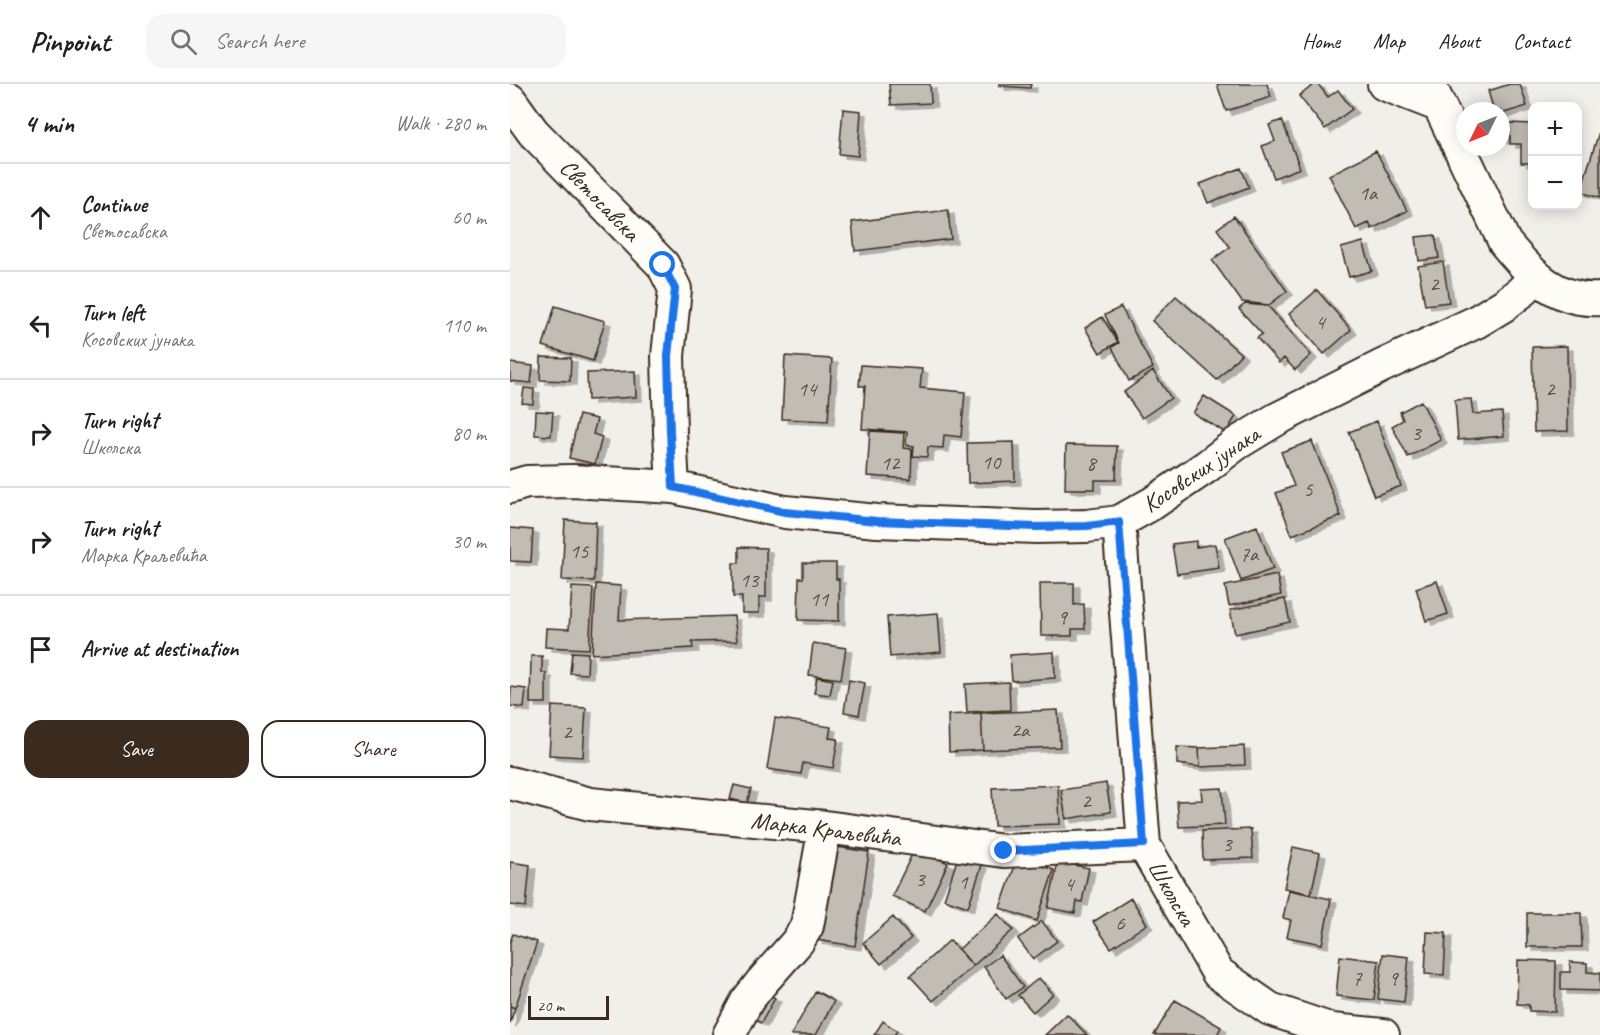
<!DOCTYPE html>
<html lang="en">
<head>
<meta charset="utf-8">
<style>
  :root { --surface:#fff; --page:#f6f6f6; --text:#202124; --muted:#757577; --line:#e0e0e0; --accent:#3b2a1e }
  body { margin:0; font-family:Caveat,sans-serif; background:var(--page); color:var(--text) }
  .controls { position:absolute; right:18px; top:18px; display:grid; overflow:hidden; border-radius:12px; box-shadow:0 3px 15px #0003 }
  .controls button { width:54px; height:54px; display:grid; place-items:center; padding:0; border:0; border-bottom:2px solid var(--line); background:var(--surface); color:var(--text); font:30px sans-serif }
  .compass { position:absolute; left:946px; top:18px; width:54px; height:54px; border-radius:50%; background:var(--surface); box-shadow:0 3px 15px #0003; rotate:227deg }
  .scale { position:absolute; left:18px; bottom:15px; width:81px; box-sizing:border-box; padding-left:6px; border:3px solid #3b2a1e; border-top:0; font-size:16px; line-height:21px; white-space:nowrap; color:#3b2a1e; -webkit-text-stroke:4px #fdfcf7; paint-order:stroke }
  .stop { position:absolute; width:18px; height:18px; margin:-14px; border:4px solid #1a73e8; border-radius:50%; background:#fff }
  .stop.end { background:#1a73e8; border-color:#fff; box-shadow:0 2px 6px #0008 }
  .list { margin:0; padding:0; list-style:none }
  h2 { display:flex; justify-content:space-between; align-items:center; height:78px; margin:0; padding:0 24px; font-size:26px }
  h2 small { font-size:20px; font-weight:400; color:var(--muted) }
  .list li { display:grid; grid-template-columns:39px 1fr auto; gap:18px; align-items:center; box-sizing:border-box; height:108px; padding:0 24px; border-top:2px solid var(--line) }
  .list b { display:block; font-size:22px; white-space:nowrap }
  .list p { margin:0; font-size:20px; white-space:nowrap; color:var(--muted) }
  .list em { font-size:20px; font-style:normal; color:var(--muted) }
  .actions { display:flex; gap:12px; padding:18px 24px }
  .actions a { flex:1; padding:14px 0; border:2px solid var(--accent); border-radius:18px; text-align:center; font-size:21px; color:var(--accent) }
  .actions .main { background:var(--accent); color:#fff }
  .icon { flex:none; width:33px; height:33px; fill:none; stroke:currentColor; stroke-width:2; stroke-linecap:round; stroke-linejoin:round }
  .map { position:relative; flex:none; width:1090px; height:951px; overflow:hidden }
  header { display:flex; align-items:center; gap:36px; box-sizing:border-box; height:84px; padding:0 30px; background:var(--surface); border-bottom:2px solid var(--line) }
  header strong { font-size:28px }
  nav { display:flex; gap:33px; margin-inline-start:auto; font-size:21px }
  .search { width:420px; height:54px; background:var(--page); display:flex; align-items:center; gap:15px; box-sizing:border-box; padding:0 21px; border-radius:18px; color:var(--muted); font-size:22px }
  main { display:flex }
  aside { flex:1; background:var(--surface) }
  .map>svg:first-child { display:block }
</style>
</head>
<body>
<header>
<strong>Pinpoint</strong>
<div class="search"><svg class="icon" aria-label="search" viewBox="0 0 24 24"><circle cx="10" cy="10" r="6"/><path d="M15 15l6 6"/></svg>Search here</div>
<nav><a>Home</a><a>Map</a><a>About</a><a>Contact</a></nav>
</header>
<main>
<aside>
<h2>4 min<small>Walk · 280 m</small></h2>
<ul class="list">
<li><svg class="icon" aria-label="ahead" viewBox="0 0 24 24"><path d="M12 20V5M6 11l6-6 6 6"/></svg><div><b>Continue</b><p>Светосавска</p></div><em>60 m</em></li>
<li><svg class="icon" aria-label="left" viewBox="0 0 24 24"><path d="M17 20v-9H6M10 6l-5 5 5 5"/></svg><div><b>Turn left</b><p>Косовских јунака</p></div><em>110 m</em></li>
<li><svg class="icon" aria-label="right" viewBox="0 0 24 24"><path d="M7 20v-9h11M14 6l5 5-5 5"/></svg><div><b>Turn right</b><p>Школска</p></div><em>80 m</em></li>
<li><svg class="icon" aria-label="right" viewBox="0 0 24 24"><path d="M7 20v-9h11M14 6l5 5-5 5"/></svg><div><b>Turn right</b><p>Марка Краљевића</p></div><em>30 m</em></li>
<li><svg class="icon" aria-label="arrive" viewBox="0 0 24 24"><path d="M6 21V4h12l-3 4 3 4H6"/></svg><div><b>Arrive at destination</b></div></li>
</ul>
<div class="actions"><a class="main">Save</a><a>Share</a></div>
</aside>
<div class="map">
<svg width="1090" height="951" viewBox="0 0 1090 951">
  <defs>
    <filter id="shadow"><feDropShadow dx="6" dy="4" stdDeviation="0" flood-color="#0004"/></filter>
  </defs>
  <rect width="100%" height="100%" fill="#f1efea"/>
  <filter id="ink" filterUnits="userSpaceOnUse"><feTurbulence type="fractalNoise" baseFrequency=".0167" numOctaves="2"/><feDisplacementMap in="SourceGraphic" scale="12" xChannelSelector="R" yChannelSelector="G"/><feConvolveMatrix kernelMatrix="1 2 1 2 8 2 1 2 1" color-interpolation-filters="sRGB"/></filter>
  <g filter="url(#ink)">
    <path fill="#c1bcb4" stroke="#3b2a1e" stroke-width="1.5" filter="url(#shadow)" d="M 379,0 L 420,0 L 421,19 L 381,21 Z
      M 489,0 L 521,0 L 520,4 L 489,2 Z
      M 707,0 L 757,0 L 761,13 L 716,27 Z
      M 805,0 L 808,0 L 818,13 L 828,6 L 842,25 L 815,45 L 789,12 Z
      M 1000,0 L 1010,0 L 1017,22 L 991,30 L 991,27 L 984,27 L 978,7 Z
      M 333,25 L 351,27 L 348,72 L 329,70 Z
      M 991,34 L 997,54 L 991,56 Z
      M 772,36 L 790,84 L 764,94 L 752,62 L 765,57 L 759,41 Z
      M 1000,39 L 1023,40 L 1023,79 L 1011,79 L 1011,60 L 1000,60 Z
      M 1090,45 L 1090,114 L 1070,108 Z
      M 866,67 L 897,127 L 862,145 L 859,139 L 846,145 L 819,91 Z
      M 731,84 L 739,103 L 698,119 L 690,100 Z
      M 438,126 L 441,155 L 345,167 L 342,138 Z
      M 724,132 L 777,207 L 759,221 L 732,218 L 702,176 L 720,163 L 707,145 Z
      M 925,151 L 929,174 L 909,177 L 906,153 Z
      M 853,158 L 862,187 L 839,193 L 831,164 Z
      M 933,178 L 939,218 L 915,221 L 908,182 Z
      M 807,206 L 841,246 L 814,270 L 779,230 Z
      M 666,212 L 731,270 L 707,296 L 642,237 Z
      M 735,220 L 758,222 L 801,271 L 785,286 L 774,274 L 769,279 L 747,254 L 752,250 L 729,225 Z
      M 45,222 L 95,237 L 83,277 L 33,262 Z
      M 611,223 L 643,284 L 619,297 L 602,263 L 609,259 L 595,231 Z
      M 592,233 L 608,258 L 590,269 L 575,244 Z
      M 1057,262 L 1058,347 L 1024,348 L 1022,263 Z
      M 275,272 L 322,275 L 318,337 L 272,335 Z
      M 31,273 L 61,274 L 60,297 L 30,296 Z
      M 0,279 L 23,282 L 21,299 L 0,297 Z
      M 351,281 L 412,285 L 410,304 L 455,308 L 451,353 L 434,351 L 433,364 L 418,363 L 417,373 L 403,372 L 404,362 L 396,361 L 397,348 L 352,345 L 355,302 L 349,302 Z
      M 125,287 L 126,313 L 78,316 L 77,289 Z
      M 643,287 L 661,314 L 632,334 L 614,308 Z
      M 14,304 L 24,305 L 23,320 L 12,319 Z
      M 694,312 L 726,332 L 716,349 L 683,329 Z
      M 961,315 L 963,330 L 992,328 L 994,352 L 948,356 L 945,316 Z
      M 911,317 L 931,356 L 898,373 L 882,342 L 893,336 L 890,328 Z
      M 26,327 L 43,328 L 41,352 L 25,351 Z
      M 69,331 L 87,335 L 83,350 L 92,353 L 85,380 L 59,374 Z
      M 867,337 L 891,402 L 864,412 L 839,348 Z
      M 360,347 L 394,349 L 393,364 L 402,365 L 401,395 L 357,392 Z
      M 802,357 L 831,432 L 782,451 L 766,409 L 784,402 L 771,368 Z
      M 504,358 L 505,397 L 458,399 L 457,359 Z
      M 556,361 L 607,362 L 606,396 L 585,396 L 585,405 L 555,405 Z
      M 55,436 L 86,438 L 84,497 L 52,496 Z
      M 747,442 L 763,485 L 731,497 L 715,454 Z
      M 0,444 L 23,446 L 21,478 L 0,477 Z
      M 686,457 L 686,463 L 705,460 L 709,484 L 667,490 L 662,460 Z
      M 229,463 L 256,464 L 256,513 L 249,513 L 249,529 L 232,529 L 232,513 L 223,513 L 223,479 L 229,479 Z
      M 293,479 L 326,479 L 326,495 L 329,495 L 329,537 L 288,536 L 289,494 L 293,494 Z
      M 767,491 L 771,511 L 719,522 L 715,502 Z
      M 927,497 L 938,530 L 916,537 L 906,504 Z
      M 530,499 L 564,499 L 564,521 L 574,520 L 575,545 L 562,545 L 562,552 L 531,552 Z
      M 86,500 L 111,502 L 109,536 L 224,532 L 227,557 L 182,558 L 183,564 L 82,570 Z
      M 62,503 L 83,504 L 79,565 L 35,563 L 36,544 L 59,545 Z
      M 775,515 L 780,538 L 725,550 L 720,526 Z
      M 428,529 L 431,568 L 380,573 L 377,533 Z
      M 303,559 L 336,564 L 331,595 L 299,591 Z
      M 62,568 L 78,569 L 77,590 L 60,589 Z
      M 544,568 L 545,594 L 502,597 L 500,571 Z
      M 21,572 L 32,572 L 32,589 L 36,589 L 36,619 L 20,619 Z
      M 307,593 L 323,596 L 320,611 L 304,609 Z
      M 339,596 L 355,599 L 349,631 L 334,628 Z
      M 499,598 L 500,626 L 457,628 L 455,600 Z
      M 1,603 L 16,605 L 14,624 L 0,622 Z
      M 42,622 L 76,624 L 73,673 L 39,671 Z
      M 548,626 L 550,663 L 473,666 L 471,629 Z
      M 471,629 L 473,666 L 439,668 L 438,631 Z
      M 265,634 L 321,643 L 319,654 L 328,655 L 323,684 L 293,679 L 291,690 L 257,685 Z
      M 734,662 L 735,681 L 690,683 L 689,664 Z
      M 667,663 L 689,664 L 690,683 L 667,680 Z
      M 596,699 L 601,728 L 556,735 L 551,706 Z
      M 224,701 L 241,705 L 237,719 L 220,715 Z
      M 548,701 L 550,740 L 484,742 L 482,704 Z
      M 712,704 L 715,741 L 669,743 L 667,717 L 692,716 L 691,705 Z
      M 741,745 L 743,774 L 693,776 L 692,747 Z
      M 320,762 L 359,768 L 345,862 L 306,856 Z
      M 783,763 L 810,769 L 801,810 L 774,804 Z
      M 405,764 L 438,779 L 415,827 L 382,812 Z
      M 448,773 L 472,781 L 458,823 L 434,815 Z
      M 508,773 L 544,786 L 527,837 L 490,824 Z
      M 0,778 L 20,781 L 16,823 L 0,821 Z
      M 548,778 L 579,784 L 572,818 L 567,817 L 565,829 L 538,824 Z
      M 779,806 L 821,815 L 812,860 L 777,853 L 781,836 L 773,834 Z
      M 621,814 L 637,840 L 601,864 L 583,838 Z
      M 1017,829 L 1071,829 L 1072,863 L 1017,863 Z
      M 488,830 L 503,846 L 463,882 L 449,865 Z
      M 383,833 L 401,854 L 371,880 L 353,859 Z
      M 532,837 L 547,857 L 523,875 L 508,855 Z
      M 917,848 L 936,849 L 934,891 L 915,890 Z
      M 3,850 L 27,858 L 5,924 L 0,922 L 0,858 Z
      M 440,856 L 463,882 L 423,917 L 400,892 Z
      M 873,870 L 899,873 L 894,918 L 868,915 Z
      M 490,871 L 513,903 L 496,915 L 474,883 Z
      M 830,872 L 869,877 L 864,916 L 826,912 Z
      M 1008,876 L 1046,877 L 1045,928 L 1019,927 L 1019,921 L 1007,920 Z
      M 1060,878 L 1077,879 L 1077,888 L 1090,889 L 1090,907 L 1051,906 L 1051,888 L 1060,888 Z
      M 529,894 L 543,910 L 523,928 L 508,911 Z
      M 252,907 L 265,914 L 251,939 L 238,932 Z
      M 306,907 L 324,917 L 306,951 L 281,951 Z
      M 665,916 L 711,943 L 707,951 L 644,951 Z
      M 0,922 L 5,924 L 0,939 Z
      M 557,930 L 577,951 L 535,951 Z
      M 373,937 L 387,947 L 384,951 L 364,951 Z"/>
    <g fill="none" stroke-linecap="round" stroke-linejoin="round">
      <defs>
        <path id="minor" d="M 874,0 L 928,21
          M 919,0 L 995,159 C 1021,190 1046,218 1090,215
          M 0,16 L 23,48 L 153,181 L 165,205 L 158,272 L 160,348 L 163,403
          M 0,403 L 17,398 L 62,397 L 163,403 L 275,428 L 367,437 L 526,443 L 577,442 L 609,438 L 643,419 L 696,383 L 726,360 L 767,335 L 872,282 L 966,238 L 994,221 L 1011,208 L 1026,192
          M 609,438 L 634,761 L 708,889 L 760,925 L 822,946 L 873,951
          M 0,699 L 80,720 L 315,743 L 494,767 L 634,761
          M 219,951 L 237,917 L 251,899 L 288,857 L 297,842 L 315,743"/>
      </defs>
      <use href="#minor" stroke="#3b2a1e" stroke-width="36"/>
      <use href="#minor" stroke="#fdfcf7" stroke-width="32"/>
    </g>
  </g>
  <g fill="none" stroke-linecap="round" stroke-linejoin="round" filter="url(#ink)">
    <path stroke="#1a73e8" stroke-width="8" d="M 153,181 L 165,205 L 158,272 L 160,348 L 163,403 L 275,428 L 367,437 L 526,443 L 577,442 L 609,438 L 634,760 L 494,767"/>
  </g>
  <g text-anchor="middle" stroke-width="6" stroke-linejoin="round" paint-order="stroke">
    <g font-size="21" fill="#5c4e44">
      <text x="858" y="116">1a</text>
      <text x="924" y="207">2</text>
      <text x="810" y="245">4</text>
      <text x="297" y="312">14</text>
      <text x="1040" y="312">2</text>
      <text x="906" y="356">3</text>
      <text x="481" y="385">10</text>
      <text x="380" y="386">12</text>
      <text x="581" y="386">8</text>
      <text x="798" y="412">5</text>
      <text x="69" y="474">15</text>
      <text x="739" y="477">7a</text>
      <text x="239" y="503">13</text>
      <text x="309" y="522">11</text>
      <text x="552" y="540">9</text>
      <text x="510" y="653">2a</text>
      <text x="57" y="655">2</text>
      <text x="576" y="724">2</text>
      <text x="717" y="767">3</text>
      <text x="410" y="802">3</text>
      <text x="453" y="805">1</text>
      <text x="559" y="807">4</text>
      <text x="610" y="846">6</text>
      <text x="847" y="901">7</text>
      <text x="883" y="901">9</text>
    </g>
    <g font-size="24" fill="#3b2a1e" stroke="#fdfcf7">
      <text transform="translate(90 116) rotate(46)" y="8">Светосавска</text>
      <text transform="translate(691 385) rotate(-34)" y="8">Косовских јунака</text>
      <text transform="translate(316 745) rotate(7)" y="8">Марка Краљевића</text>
      <text transform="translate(662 809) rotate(60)" y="8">Школска</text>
    </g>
  </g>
</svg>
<div class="controls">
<button>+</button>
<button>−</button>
</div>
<svg class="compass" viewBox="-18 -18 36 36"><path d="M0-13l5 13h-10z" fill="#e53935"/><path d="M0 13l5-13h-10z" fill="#757577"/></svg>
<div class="scale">20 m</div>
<div class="stop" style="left:153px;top:181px"></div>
<div class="stop end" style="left:494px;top:767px"></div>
</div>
</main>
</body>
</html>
